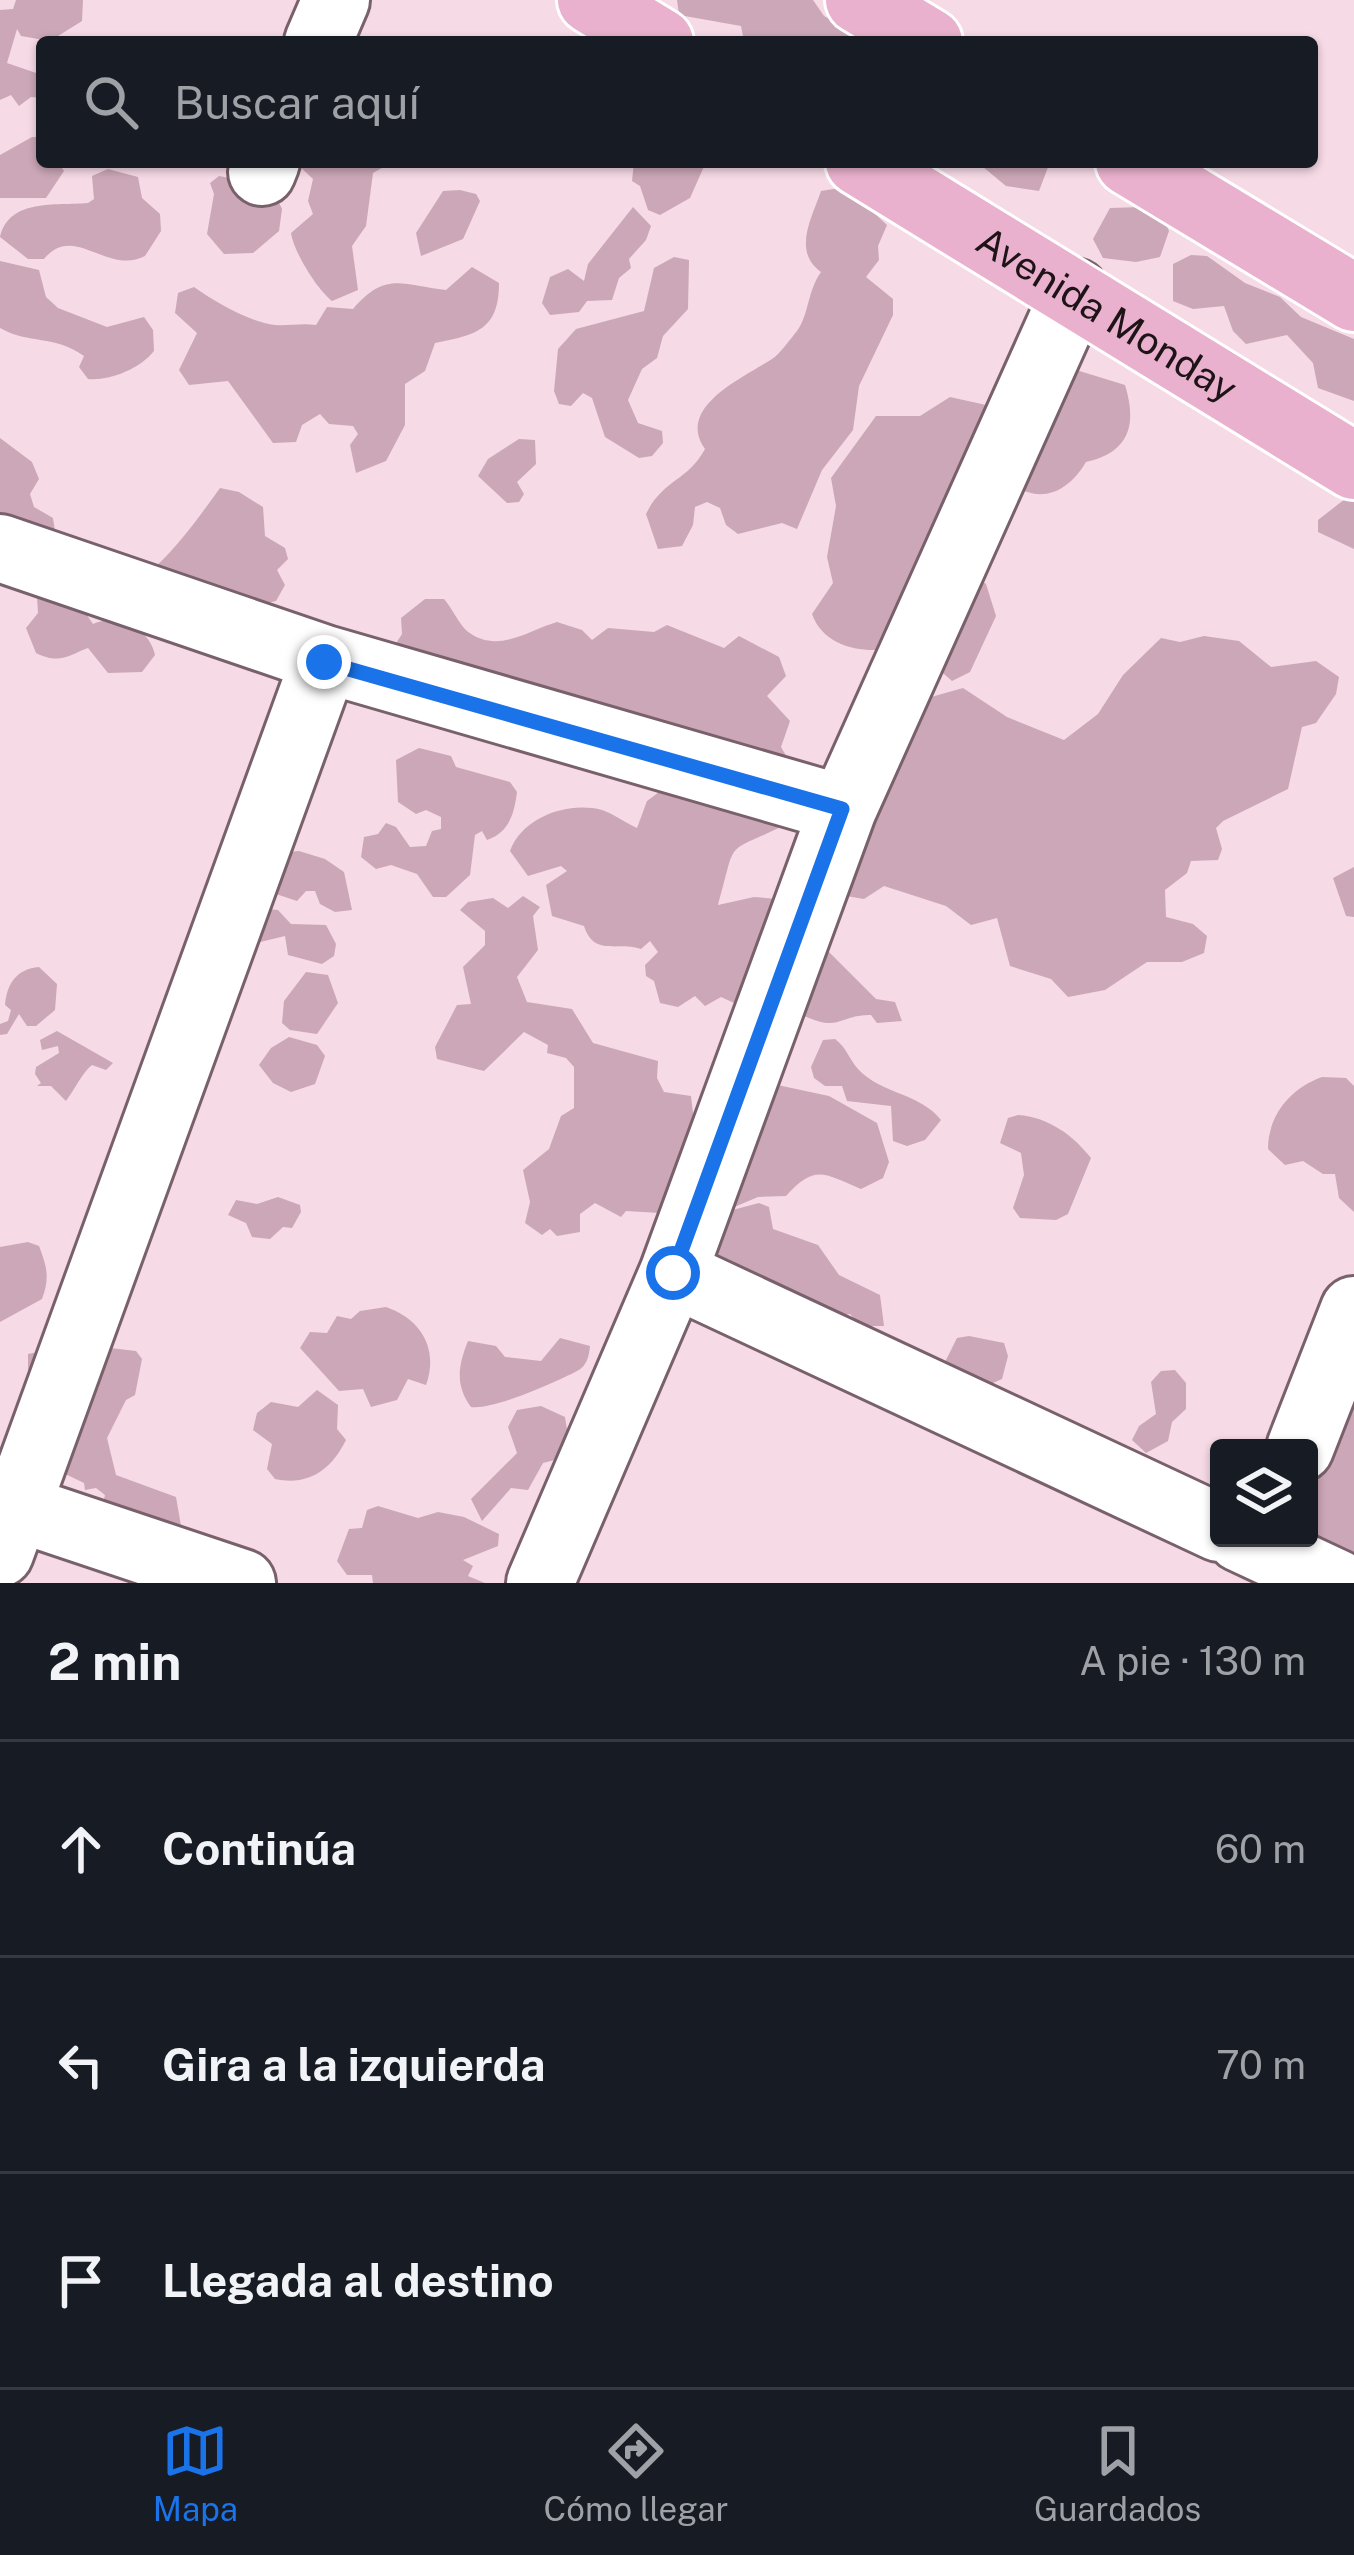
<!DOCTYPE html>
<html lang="es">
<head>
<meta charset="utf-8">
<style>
  :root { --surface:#171b24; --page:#242831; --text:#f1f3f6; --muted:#9ea1a6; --line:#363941; --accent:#1a73e8 }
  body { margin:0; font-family:"Public Sans",sans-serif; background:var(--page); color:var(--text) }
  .controls { position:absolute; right:36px; bottom:36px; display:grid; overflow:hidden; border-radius:12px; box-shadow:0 3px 9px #0004 }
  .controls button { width:108px; height:108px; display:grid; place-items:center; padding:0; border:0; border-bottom:3px solid var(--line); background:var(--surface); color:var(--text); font:60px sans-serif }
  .stop { position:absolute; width:36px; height:36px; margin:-27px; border:9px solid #1a73e8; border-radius:50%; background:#fff }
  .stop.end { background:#1a73e8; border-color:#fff; box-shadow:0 3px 12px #0008 }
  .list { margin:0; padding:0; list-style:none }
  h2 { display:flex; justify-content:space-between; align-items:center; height:156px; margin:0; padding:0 48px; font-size:51px }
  h2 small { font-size:39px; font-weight:400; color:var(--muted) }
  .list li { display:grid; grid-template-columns:78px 1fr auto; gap:36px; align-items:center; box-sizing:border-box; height:216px; padding:0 48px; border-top:3px solid var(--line) }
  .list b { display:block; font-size:45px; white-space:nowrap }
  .list em { font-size:39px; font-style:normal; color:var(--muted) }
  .icon { flex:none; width:66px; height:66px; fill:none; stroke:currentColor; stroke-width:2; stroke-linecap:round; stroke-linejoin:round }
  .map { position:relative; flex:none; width:1354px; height:1583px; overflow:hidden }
  .search { position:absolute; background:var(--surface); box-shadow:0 3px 9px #0004; left:36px; right:36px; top:36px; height:132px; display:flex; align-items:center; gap:30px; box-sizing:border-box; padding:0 42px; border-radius:12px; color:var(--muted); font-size:45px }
  .sheet { height:804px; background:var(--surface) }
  nav { display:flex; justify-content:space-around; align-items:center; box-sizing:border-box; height:168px; border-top:3px solid var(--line); background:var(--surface); font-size:33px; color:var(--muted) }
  nav a { display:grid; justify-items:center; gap:6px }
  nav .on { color:var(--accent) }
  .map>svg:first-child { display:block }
</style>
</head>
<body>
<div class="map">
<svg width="1354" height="1583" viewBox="0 0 1354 1583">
  <rect width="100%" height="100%" fill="#f6dae6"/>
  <path fill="#cca7b7" d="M 16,0 L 83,0 L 82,21 L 50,41 L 21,36 L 17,29 L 7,63 L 42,75 L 42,98 L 31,97 L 19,106 L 11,95 L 0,100 L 0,10 L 13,9 Z
    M 677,0 L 813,0 L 824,16 L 872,42 L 757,42 L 743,36 L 741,26 L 679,15 Z
    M 32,137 L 42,137 L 42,162 L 58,162 L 64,171 L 46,198 L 0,198 L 0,155 Z
    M 295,162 L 392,162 L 373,173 L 366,226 L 352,246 L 358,290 L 332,301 C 316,288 294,252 291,233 L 313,214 L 308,201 L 313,179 Z
    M 634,162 L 706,162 L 690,198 L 660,215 L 648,210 L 640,186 L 632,181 Z
    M 977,162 L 1050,162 L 1039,191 L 1006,186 Z
    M 108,169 L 138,177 L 142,198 L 160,214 L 161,231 L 145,256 C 107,276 74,222 44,259 L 28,259 L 0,237 C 9,198 56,206 88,203 L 94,199 L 92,176 Z
    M 219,176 L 271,186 L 282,209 L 279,231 L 253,253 L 224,254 L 207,234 L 214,194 L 210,183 Z
    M 846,187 L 887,225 L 878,246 L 879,260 L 866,277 L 893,299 L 893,315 L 859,386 L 853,430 L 822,470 L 797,529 L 782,523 L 738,534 L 726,525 L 720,508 L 707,502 L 695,507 L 693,525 L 682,546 L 658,549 L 646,514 C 663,479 687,482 705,449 C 675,407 744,377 772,359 C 780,354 791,338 797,331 C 809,315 807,292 821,272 C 792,251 812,218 821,191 Z
    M 460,190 L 476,194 L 480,201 L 463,239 L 421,256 L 416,233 L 443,191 Z
    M 633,207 L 651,226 L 646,240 L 629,259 L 631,268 L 619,278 L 612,300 L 587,301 L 579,312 L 550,315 L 542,303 L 550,277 L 568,269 L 584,281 L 588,264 Z
    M 1142,207 L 1164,220 L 1169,231 L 1160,257 L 1136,262 L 1103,258 L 1093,239 L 1110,208 Z
    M 1191,255 L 1207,256 L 1245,283 L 1280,297 L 1301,317 L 1354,339 L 1354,401 L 1318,388 L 1313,363 L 1287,335 L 1246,344 L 1233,331 L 1224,306 L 1193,309 L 1173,301 L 1173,264 Z
    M 674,257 L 689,260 L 688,309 L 663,336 L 657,358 L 642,369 L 628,400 L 638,423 L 662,431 L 663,443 L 652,456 L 639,458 L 605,437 L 592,398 L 583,393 L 571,406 L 559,404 L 554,391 L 558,349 L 576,329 L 644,311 L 654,268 Z
    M 0,261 L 39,270 L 46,297 L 58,308 L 107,327 L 144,317 L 153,330 L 154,351 C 140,369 109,381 88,379 L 79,367 L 84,356 C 53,334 30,345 0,328 Z
    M 472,267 L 499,283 C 499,330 476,335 435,343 L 425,371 L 405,384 L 405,425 L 386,461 L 356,473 L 350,445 L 358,434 L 353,426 L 329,424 L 320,414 L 302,425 L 296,442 L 273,443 L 228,381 L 189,385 L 179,370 L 197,333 L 175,313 L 178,293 L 194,287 C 217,303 247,321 275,325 C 288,326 302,323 316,325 L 327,307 L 353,309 C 386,271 401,285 446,290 Z
    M 1073,369 L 1125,385 C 1137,424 1130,452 1086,462 C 1066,496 1034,506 1006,478 Z
    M 950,397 L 995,407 L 889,637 L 878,650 C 851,651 822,642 812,614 L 833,583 L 827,557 L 836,506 L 831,478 L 876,416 L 920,416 Z
    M 0,438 L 32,462 L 39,479 L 30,494 L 34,507 L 53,518 L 56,538 L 0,557 Z
    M 519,439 L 535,440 L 536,464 L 517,482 L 524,494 L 519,502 L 507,503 L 478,476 L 488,459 Z
    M 220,488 L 239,492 L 263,507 L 265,536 L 285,548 L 288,559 L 277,570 L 285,585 L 276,601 L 263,604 L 145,576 C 176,550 196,521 220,488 Z
    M 1354,492 L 1354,549 L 1318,532 L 1318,520 Z
    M 973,574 L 986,584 L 996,616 L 970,672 L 952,681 L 936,667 Z
    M 44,583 L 78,602 L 93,624 C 117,613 149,627 155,655 L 142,672 L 108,673 L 88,648 C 69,655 60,665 36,653 L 26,628 L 38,613 L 37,596 Z
    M 425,599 L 444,599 C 452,608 459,624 467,631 C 497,655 529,630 557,622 L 582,630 L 592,640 L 608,628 L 654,632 L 667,625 L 724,648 L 739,636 L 779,657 L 786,676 L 767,696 L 790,721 L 781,747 L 788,759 L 395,645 L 402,634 L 401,618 Z
    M 1204,636 L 1239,641 L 1271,667 L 1316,661 L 1339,677 L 1336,694 L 1316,723 L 1302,727 L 1288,789 L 1223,821 L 1216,828 L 1222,849 L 1218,860 L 1191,861 L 1187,873 L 1165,890 L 1166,917 L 1193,924 L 1207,936 L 1204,953 L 1182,962 L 1147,962 L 1105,990 L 1068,997 L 1051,979 L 1010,966 L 997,918 L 971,925 L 946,906 L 884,886 L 864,899 L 846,896 L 917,701 L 963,688 L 1007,717 L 1064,740 L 1098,714 L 1123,675 L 1161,638 L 1180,642 Z
    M 419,748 L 451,756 L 456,767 L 510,782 L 517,792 C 514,815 509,832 487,840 L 482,831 L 475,835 L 470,875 L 446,897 L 433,897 L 417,874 L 391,865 L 376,869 L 361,857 L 364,837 L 378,834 L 386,823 L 396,827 L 410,847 L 426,846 L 432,831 L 441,829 L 441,817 L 426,810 L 416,814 L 398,802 L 396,760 Z
    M 671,783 L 787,824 C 722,856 738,835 718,905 L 754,897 L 778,899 L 750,997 L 734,1003 L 721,997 L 705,1006 L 695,996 L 678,1007 L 660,1003 L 654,981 L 646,976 L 645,965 L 658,952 L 650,941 L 641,949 C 617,941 594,957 584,926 L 552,916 L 546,885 L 567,871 L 561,866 L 528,876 L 510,851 C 522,818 567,801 602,810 C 614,814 626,823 637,828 L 647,801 Z
    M 299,851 L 325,859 L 344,872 L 352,910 L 335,912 L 320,904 L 315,891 L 306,891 L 297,901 L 276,894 L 264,882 L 289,852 Z
    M 1354,867 L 1354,917 L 1346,916 L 1333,878 Z
    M 523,896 L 540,907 L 533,916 L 538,950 L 517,977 L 527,1002 L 572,1009 L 593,1043 L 658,1061 L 657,1078 L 664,1092 L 691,1096 L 696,1139 L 660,1213 L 626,1211 L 621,1217 L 595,1203 L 580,1214 L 580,1232 L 557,1236 L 550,1229 L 542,1235 L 525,1223 L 530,1202 L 523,1170 L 549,1149 L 561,1116 L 574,1108 L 574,1067 L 566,1058 L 547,1053 L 548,1045 L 524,1032 L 484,1071 L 437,1059 L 435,1047 L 457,1005 L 471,1004 L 463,967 L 485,945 L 485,931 L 460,910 L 468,902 L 493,898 L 508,908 Z
    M 267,909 L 278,910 L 291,924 L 326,925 L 336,944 L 334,956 L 322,964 L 288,955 L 285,936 L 256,943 Z
    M 819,951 L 828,951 L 876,999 L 895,1002 L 902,1021 L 877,1023 L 871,1015 C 837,1015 841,1033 802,1015 Z
    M 39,967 L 57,984 L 55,1010 L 36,1026 L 27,1026 L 19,1014 L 7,1034 L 0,1035 L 0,1024 L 8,1021 L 11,1010 L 5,1005 C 7,983 17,969 39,967 Z
    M 306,972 L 328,975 L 338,1003 L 317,1034 L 290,1030 L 282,1023 L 284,1001 Z
    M 57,1031 L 113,1063 L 106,1070 L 92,1065 C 82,1073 75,1089 66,1101 L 51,1086 L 37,1086 L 41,1083 L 35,1074 L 36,1067 L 59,1053 L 58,1046 L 42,1050 L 40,1040 Z
    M 289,1037 L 317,1045 L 325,1056 L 315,1084 L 291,1092 L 273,1083 L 259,1065 L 271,1048 Z
    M 835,1039 C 847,1048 849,1059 858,1069 C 881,1094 920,1093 941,1120 L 925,1140 L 907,1146 L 893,1141 L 891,1106 L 847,1101 L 842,1086 L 825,1086 L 814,1078 L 811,1067 L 823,1040 Z
    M 1322,1077 L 1346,1078 L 1354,1086 L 1354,1212 L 1339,1198 L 1335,1174 L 1323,1174 L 1303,1161 L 1285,1165 L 1268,1149 C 1268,1115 1291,1088 1322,1077 Z
    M 768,1083 L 829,1096 L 877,1123 L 889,1162 L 883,1178 L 861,1189 C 823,1173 815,1164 786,1196 L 758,1197 L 732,1208 Z
    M 1018,1115 C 1048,1117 1073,1135 1091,1158 L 1068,1214 L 1056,1220 L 1020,1218 L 1013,1208 L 1024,1175 L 1021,1153 L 1000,1143 L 1008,1118 Z
    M 278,1197 L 300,1205 L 301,1212 L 292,1228 L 283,1227 L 270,1239 L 252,1237 L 246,1223 L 228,1215 L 236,1200 L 257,1204 Z
    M 759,1203 L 769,1207 L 773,1229 L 818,1245 L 839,1275 L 880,1295 L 884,1326 L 861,1326 L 850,1314 L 818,1319 L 709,1263 L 721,1213 Z
    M 28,1242 L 39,1246 C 47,1267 50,1278 42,1299 L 0,1322 L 0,1247 Z
    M 386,1307 C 421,1319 439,1349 426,1385 L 408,1379 L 397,1400 L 371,1407 L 363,1389 L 339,1391 L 300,1348 L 310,1332 L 327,1333 L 337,1316 L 351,1319 L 360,1311 Z
    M 969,1336 L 1004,1343 L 1008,1356 L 1002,1379 L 975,1391 L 943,1366 L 957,1338 Z
    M 107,1338 L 110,1348 L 136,1351 L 142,1359 L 135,1395 L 126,1400 L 107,1438 L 116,1475 L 176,1497 L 181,1526 L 173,1532 L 103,1503 L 105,1495 L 96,1488 L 85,1490 L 84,1483 L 61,1472 L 28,1391 L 28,1354 Z
    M 560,1338 L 590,1346 C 589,1356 587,1366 577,1371 C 556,1382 494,1410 471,1407 C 455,1385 458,1366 468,1341 L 496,1346 L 505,1357 L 541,1361 Z
    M 1175,1370 L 1186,1383 L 1186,1409 L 1172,1422 L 1168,1441 L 1146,1453 L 1132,1440 L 1139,1426 L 1156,1414 L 1151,1382 L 1161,1371 Z
    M 1354,1376 L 1354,1565 L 1309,1538 L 1309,1448 Z
    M 317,1390 L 338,1405 L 337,1429 L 346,1440 C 331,1470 309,1486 275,1479 L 267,1469 L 272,1444 L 253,1430 L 257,1413 L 271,1402 L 298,1407 Z
    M 541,1406 L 565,1417 L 569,1442 L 558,1459 L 543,1463 L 528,1490 L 511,1488 L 482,1521 L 471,1499 L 517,1453 L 508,1427 L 517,1410 Z
    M 378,1506 L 418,1518 L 438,1512 L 464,1517 L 499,1534 L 498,1546 L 463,1560 L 473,1566 L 468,1576 L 485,1583 L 373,1583 L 372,1575 L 347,1575 L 337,1561 L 349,1529 L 362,1528 L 367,1510 Z"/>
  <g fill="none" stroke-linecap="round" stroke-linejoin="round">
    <defs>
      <path id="minor" d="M 318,42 L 336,0
        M 262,172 L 266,162
        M 0,548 L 325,659 L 843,809
        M 673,1273 L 1219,1528
        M 1300,1448 L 1354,1310
        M 0,1502 L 242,1583
        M 1240,1538 L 1336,1583
        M 0,1553 L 325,659
        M 540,1583 L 673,1273 L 843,809 L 1075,292"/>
      <g id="major">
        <path d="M 591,0 L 660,42"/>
        <path d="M 859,0 L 929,42"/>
        <path id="s1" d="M 859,162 L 1354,466"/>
        <path d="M 1129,162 L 1354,298"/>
      </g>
    </defs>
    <use href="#minor" stroke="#79616c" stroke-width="72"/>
    <use href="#major" stroke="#fff" stroke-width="72"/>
    <use href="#minor" stroke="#fff" stroke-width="66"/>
    <use href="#major" stroke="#e9b1cd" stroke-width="66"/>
  </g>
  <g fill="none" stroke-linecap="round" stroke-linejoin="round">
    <path stroke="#1a73e8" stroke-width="15" d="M 324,662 L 842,809 L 673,1273"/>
  </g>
  <g text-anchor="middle" stroke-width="9" stroke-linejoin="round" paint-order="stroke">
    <g font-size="39" fill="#1e1418" stroke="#f6dae6">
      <text dy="14" stroke="none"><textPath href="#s1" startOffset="291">Avenida Monday</textPath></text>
    </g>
  </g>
</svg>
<div class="controls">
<button><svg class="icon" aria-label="layers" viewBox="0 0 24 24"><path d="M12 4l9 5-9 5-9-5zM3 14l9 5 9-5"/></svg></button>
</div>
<div class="stop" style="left:673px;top:1273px"></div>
<div class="stop end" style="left:324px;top:662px"></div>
<div class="search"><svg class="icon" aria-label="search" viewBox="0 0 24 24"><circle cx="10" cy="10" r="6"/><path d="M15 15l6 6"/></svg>Buscar aquí</div>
</div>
<section class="sheet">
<h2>2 min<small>A pie · 130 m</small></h2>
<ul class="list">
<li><svg class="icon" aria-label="ahead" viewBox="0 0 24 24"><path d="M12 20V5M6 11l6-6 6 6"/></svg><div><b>Continúa</b></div><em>60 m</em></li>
<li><svg class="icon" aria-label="left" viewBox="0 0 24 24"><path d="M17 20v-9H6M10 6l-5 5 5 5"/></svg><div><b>Gira a la izquierda</b></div><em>70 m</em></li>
<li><svg class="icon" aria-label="arrive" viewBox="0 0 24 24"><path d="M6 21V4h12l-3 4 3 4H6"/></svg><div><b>Llegada al destino</b></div></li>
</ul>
</section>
<nav>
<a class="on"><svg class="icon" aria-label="map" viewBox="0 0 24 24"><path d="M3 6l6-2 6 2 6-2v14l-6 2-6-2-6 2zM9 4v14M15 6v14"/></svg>Mapa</a>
<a><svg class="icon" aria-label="directions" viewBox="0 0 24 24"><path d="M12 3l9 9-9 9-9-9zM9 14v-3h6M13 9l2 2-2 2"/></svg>Cómo llegar</a>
<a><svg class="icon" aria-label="saved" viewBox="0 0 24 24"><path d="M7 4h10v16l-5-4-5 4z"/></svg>Guardados</a>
</nav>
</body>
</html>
